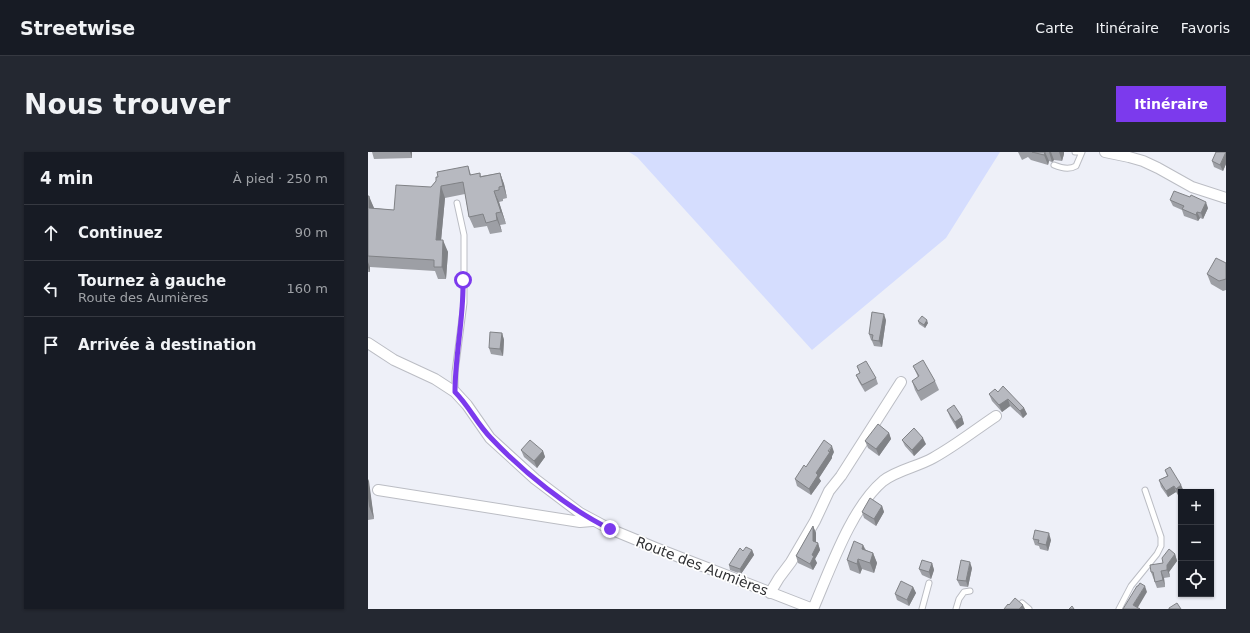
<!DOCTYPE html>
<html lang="fr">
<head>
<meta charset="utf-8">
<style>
  :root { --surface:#171b24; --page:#242831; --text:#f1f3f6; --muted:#9ea1a6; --line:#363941; --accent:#7c3aed }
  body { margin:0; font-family:"DejaVu Sans",sans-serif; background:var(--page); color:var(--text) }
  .controls { position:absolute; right:12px; bottom:12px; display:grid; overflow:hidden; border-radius:0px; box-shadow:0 1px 3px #0004 }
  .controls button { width:36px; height:36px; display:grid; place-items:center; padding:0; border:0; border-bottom:1px solid var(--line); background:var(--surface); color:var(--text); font:20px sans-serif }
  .stop { position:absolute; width:12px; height:12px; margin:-9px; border:3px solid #7c3aed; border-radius:50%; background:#fff }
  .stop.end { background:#7c3aed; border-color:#fff; box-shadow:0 1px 4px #0008 }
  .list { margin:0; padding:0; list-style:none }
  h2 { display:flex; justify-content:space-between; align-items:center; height:52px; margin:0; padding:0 16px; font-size:17px }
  h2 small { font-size:13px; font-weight:400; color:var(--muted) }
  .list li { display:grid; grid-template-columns:26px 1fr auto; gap:12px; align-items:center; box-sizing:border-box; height:56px; padding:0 16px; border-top:1px solid var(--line) }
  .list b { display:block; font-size:15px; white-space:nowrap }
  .list p { margin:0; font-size:13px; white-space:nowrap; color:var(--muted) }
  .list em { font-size:13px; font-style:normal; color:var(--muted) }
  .icon { flex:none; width:22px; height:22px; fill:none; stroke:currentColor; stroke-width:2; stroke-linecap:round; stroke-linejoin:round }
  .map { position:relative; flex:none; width:858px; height:457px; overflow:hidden; border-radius:0px }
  header { display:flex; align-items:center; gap:24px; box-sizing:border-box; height:56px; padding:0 20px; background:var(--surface); border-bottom:1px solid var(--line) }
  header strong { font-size:19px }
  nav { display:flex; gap:22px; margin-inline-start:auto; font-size:14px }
  .intro { display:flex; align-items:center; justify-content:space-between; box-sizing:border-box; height:96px; padding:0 24px }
  h1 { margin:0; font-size:28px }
  .button { padding:10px 18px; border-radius:0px; background:var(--accent); color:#fff; font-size:14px; font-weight:700 }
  main { display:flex; gap:24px; padding:0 24px }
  aside { flex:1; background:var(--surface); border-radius:0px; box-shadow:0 1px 3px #0004 }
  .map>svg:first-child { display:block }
</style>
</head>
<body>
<header>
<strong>Streetwise</strong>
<nav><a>Carte</a><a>Itinéraire</a><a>Favoris</a></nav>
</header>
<div class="intro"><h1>Nous trouver</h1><a class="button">Itinéraire</a></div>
<main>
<aside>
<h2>4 min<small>À pied · 250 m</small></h2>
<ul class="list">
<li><svg class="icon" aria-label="ahead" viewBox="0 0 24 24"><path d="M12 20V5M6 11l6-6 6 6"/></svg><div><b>Continuez</b></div><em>90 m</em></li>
<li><svg class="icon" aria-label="left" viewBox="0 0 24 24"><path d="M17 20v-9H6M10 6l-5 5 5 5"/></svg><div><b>Tournez à gauche</b><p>Route des Aumières</p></div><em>160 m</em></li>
<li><svg class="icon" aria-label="arrive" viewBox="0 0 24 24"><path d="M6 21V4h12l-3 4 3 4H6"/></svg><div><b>Arrivée à destination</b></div></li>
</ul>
</aside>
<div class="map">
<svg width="858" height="457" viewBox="0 0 858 457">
  <rect width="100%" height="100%" fill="#eef0f8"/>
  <path fill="#d5ddfe" d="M 261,0 L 632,0 L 578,86 L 444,198 L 269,5 Z"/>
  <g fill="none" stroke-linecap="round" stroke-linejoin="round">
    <defs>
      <path id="lane" d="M 707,0 L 710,0
        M 686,13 C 693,16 701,18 708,14 L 714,0
        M 87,239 L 87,220 L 96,151 L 96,83 L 89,51
        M 654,451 L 661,457
        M 554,457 L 561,431
        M 588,457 L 591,447 L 596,440 L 602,439
        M 751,457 L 763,434 L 789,402 L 793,394 L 793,385 L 777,338"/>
      <path id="street" d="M 737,0 L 761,5 L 775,9 L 790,16 L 824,35 L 858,46
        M 0,191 L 26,208 L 67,227 L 87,240 L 99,253 L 122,286 L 167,327 L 212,361 L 242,377 L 288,396 L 445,457
        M 10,338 L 212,370 L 224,369
        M 402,441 L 411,426 L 423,410 L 447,369 L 461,339 L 473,324 L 533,230
        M 445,457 C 462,418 483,356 515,329 C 529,318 549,315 565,306 C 587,294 607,278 628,264"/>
    </defs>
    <use href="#lane" stroke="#bbbdc4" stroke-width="7"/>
    <use href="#street" stroke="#bbbdc4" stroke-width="12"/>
    <use href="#lane" stroke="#fff" stroke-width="5"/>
    <use href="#street" stroke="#fff" stroke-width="10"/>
  </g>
  <path fill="#9d9fa5" d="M 4,0 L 44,0 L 44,6 L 6,7 Z
    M 650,0 L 696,0 L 696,2 L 694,9 L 686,8 L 684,10 L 681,9 L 680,13 L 663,8 L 660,5 L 654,8 Z
    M 858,0 L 858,12 L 855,19 L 846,15 L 844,9 Z
    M 100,14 L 103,23 L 112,21 L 113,24 L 132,21 L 136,32 L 139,46 L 135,47 L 135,49 L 131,50 L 138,72 L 132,73 L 134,80 L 122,82 L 119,74 L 106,76 L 101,65 L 97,42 L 77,46 L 73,88 L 80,100 L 78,127 L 70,127 L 67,119 L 2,115 L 2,120 L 0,120 L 0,44 L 6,56 L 26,58 L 63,35 L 68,29 Z
    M 802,48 L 840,56 L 835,67 L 832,66 L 830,69 L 816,64 L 814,58 L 805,54 Z
    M 858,111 L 858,138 L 855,139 L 843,132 L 839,122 Z
    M 518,168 L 514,195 L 506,194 L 504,189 L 503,188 L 501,182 Z
    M 550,169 L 560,171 L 557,176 L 551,172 Z
    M 134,181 L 136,188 L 135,204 L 123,202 L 121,196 Z
    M 489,214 L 508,226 L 510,232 L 497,240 L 491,230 L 488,223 L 492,221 Z
    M 545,214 L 567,229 L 571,238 L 553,249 L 547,238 L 544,229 L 550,225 Z
    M 630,240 L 656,256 L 659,262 L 655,266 L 642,254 L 634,260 L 624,249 L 621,242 Z
    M 579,258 L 594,265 L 596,272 L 589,277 L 582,265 Z
    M 521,281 L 523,287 L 511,304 L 500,296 L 497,289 Z
    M 534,288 L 558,292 L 546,304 L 537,294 Z
    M 153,298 L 175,299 L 177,305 L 169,316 L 156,305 Z
    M 466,300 L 464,304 L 464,306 L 451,326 L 453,329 L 443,343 L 429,334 L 427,327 L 438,315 Z
    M 797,318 L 813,333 L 816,340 L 813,340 L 813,342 L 810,343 L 808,340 L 800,345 L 793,335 L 791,328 L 799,324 Z
    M 0,327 L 6,367 L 0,368 Z
    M 514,354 L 516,360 L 508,374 L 496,366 L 494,360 Z
    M 445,374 L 448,381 L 448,390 L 450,391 L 452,398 L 447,407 L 449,411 L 445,418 L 430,411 L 428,404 Z
    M 665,387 L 683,388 L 680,399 L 672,397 L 671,394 L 667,393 Z
    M 495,393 L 498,398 L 505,401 L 509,411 L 506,421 L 494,417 L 492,422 L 482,418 L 479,408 Z
    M 384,398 L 386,403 L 373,422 L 362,418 L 361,413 L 375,399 Z
    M 807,402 L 809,409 L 801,420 L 802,425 L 796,426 L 797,435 L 789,436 L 783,420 Z
    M 564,411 L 566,418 L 563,427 L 554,423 L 551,417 Z
    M 604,416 L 600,435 L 592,434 L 589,428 Z
    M 545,435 L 548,441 L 541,454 L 529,448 L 527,442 Z"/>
  <path fill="#808286" d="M 42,0 L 44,0 L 44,6 Z
    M 677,0 L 681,9 L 680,13 L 676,3 Z
    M 681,0 L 683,0 L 686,8 L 684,10 Z
    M 691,0 L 696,0 L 696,2 L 694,9 Z
    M 858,1 L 858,12 L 855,19 L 852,13 Z
    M 132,21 L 136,32 L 139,46 L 135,34 Z
    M 73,34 L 77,46 L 72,100 L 68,88 Z
    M 126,39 L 131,50 L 138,72 L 133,60 Z
    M 1,44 L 6,56 L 5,67 L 1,56 Z
    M 838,50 L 840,56 L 835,67 L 833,61 Z
    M 829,60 L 832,66 L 830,69 L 828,63 Z
    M 128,61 L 132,73 L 134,80 L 129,68 Z
    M 75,88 L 80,100 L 78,127 L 74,115 Z
    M 0,110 L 2,115 L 2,120 L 0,116 Z
    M 516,162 L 518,168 L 514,195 L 511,189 Z
    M 559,168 L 560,171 L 557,176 L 556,173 Z
    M 134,181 L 136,188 L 135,204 L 132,197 Z
    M 640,247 L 642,254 L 634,260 L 631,253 Z
    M 656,256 L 659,262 L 655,266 L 652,259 Z
    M 594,265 L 596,272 L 589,277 L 587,270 Z
    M 521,281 L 523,287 L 511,304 L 508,297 Z
    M 555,286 L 558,292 L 546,304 L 544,298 Z
    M 464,294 L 466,300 L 464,304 L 464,306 L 451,326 L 453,329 L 443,343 L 441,337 L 448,321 Z
    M 175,299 L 177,305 L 169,316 L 166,309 Z
    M 0,327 L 1,329 L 6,367 L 1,354 L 0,346 Z
    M 813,333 L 816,340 L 813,340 L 813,342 L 810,343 L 808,337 Z
    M 806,334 L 808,340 L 800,345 L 798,339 Z
    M 514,354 L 516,360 L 508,374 L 506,367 Z
    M 445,374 L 448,381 L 448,396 L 450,391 L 452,398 L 447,407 L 449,411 L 445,418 L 442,412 L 445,389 Z
    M 681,381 L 683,388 L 680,399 L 678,393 Z
    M 495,393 L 499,403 L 494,397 Z
    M 384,398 L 386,403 L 373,422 L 372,417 Z
    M 505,401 L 509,411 L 506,421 L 502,411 Z
    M 807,402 L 809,409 L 801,420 L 802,425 L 799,418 L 799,413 Z
    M 490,407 L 494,417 L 492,422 L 489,412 Z
    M 602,410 L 604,416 L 600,435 L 598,429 Z
    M 564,411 L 566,418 L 563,427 L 561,420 Z
    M 793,419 L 796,426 L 797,435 L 795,428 Z
    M 777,434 L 779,440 L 769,457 L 765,453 Z
    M 545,435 L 548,441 L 541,454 L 539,448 Z
    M 655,453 L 657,457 L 651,457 Z"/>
  <path fill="#b7b9c0" stroke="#808286" d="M 664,0 L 677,0 L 676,3 Z
    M 848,0 L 858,0 L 852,13 L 844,9 Z
    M 100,14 L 102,23 L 112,21 L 112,25 L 132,21 L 135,34 L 131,35 L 131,38 L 126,39 L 133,60 L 128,61 L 129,68 L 118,71 L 115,62 L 101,65 L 95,30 L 73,34 L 68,88 L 75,88 L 74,115 L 66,115 L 66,108 L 0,104 L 0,44 L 1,44 L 1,56 L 26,58 L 28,33 L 63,35 L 68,29 L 68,25 L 70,25 L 69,20 Z
    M 806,39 L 822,45 L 823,43 L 838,50 L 833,61 L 829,60 L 828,63 L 814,57 L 816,54 L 802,48 Z
    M 848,106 L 858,111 L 858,127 L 851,129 L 839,122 Z
    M 504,160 L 516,162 L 511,189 L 504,188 L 505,183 L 501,182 Z
    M 554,164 L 559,168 L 556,173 L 550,169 Z
    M 122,180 L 134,181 L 132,197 L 121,196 Z
    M 555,208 L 567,229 L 550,239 L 544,229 L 551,224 L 545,214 Z
    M 498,209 L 508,226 L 494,233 L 488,223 L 492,221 L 489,214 Z
    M 635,234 L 656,256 L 652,259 L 640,247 L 631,253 L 621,242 L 627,237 L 630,240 Z
    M 586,253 L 594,265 L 587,270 L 579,258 Z
    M 510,272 L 521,281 L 508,297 L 497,289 Z
    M 546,276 L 555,286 L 544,298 L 534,288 Z
    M 162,288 L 175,299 L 166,309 L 153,298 Z
    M 456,288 L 464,294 L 460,299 L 462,300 L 448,321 L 450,323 L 441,337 L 427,327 L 436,313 L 438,315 Z
    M 802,315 L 813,333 L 808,337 L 806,334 L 798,339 L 791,328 L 800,324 L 797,318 Z
    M 502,346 L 514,354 L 506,367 L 494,360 Z
    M 445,374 L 445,389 L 450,391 L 444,403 L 446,404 L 442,412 L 428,404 Z
    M 667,378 L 681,381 L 678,393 L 670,391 L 671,388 L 665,387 Z
    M 486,389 L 495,393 L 494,397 L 505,401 L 502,411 L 490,407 L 489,412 L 479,408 Z
    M 378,395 L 384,398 L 372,417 L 361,413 L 372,396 L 375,399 Z
    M 801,397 L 807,402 L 799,413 L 799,418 L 793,419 L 795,428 L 787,430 L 785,420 L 783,420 L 782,413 L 795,411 L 794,406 Z
    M 554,408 L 564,411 L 561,420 L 551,417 Z
    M 593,408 L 602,410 L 598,429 L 589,428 Z
    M 533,429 L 545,435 L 539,448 L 527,442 Z
    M 772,431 L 777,434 L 765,453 L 772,457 L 755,457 L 769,434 L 770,434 Z
    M 647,446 L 655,453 L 651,457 L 636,457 L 640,452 L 641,453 Z
    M 809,451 L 813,457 L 801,457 L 801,456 Z
    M 704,454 L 706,457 L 701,457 Z"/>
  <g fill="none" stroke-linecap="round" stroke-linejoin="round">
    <path stroke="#7c3aed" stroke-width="5" d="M 95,128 C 96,166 87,202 87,240 C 101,254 109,272 123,286 C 155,320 201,357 242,377"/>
  </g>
  <g text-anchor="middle" stroke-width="3.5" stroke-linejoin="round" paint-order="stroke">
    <g font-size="14" fill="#303134" stroke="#fff">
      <text transform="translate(334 414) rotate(21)" y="5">Route des Aumières</text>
    </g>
  </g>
</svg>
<div class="controls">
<button>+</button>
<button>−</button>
<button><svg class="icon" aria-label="locate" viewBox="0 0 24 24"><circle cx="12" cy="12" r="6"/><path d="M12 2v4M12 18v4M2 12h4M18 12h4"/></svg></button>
</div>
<div class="stop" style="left:95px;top:128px"></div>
<div class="stop end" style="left:242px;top:377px"></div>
</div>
</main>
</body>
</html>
